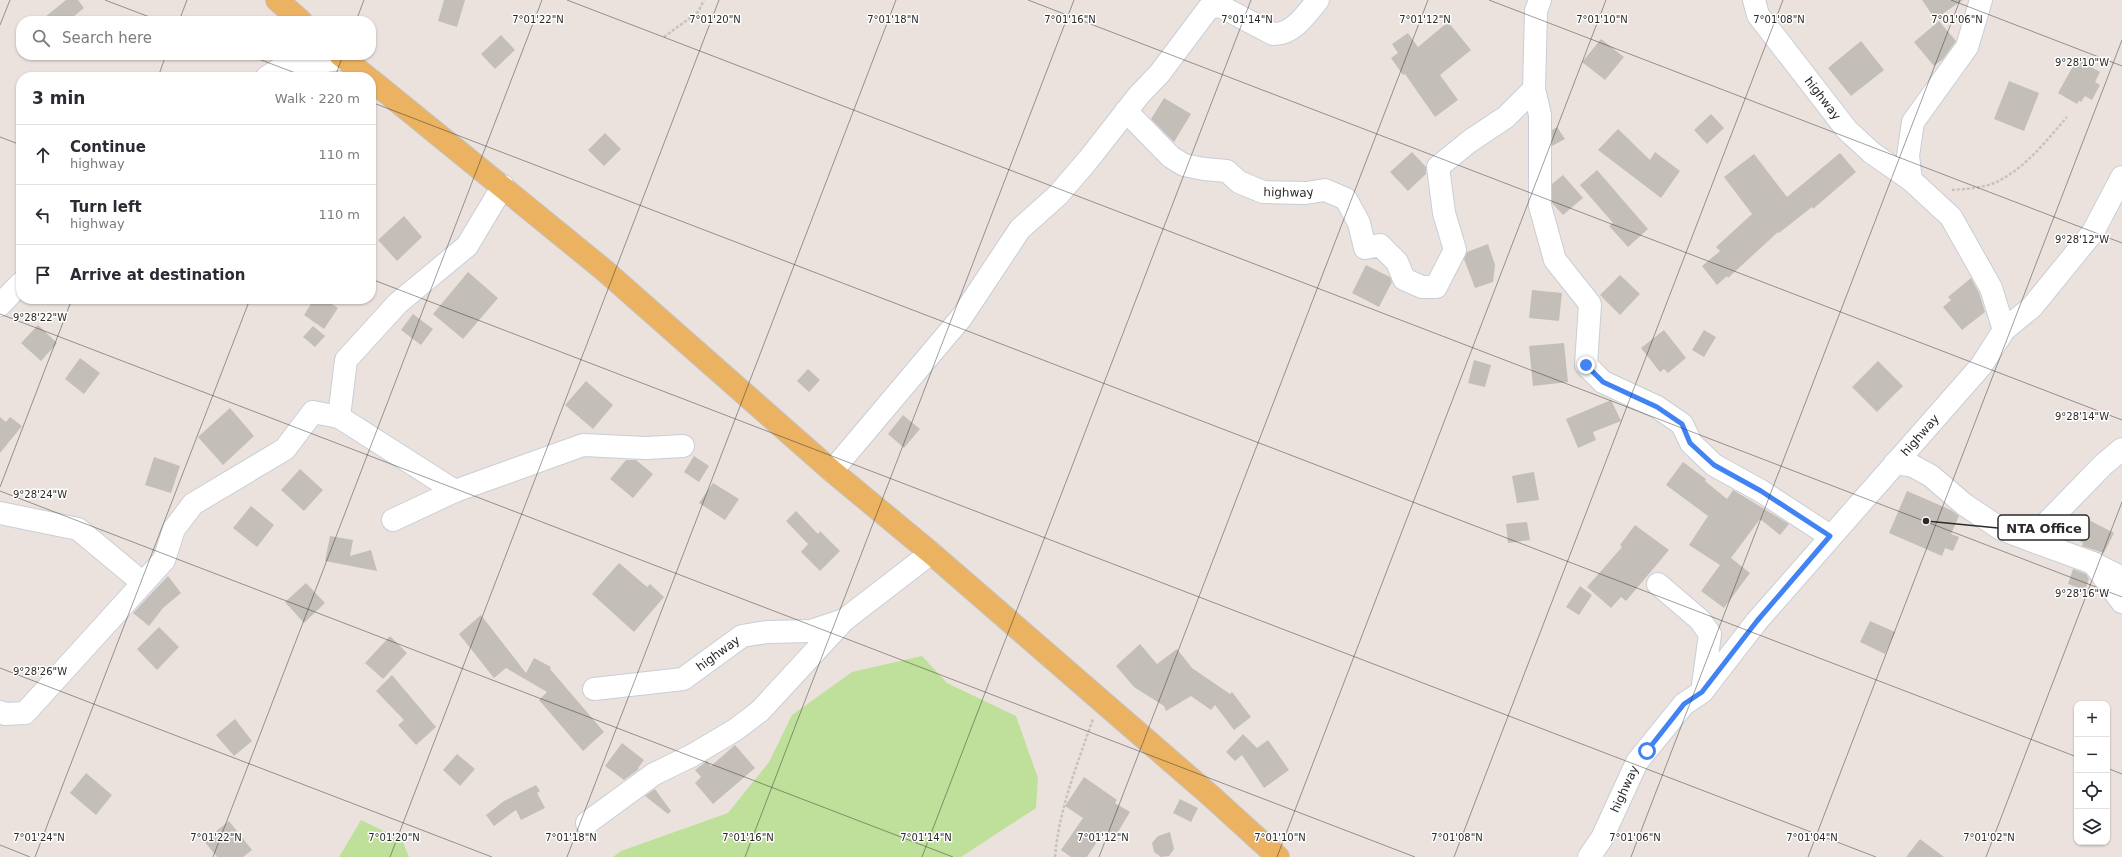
<!DOCTYPE html>
<html lang="en">
<head>
<meta charset="utf-8">
<style>
  :root { --surface:#fff; --page:#f7f7f7; --text:#2b2b33; --muted:#7c7c81; --line:#e1e1e2 }
  body { margin:0; font-family:"DejaVu Sans",sans-serif; background:var(--page); color:var(--text) }
  .controls { position:absolute; right:12px; bottom:12px; display:grid; overflow:hidden; border-radius:8px; box-shadow:0 1px 3px #0004 }
  .controls button { width:36px; height:36px; display:grid; place-items:center; padding:0; border:0; border-bottom:1px solid var(--line); background:var(--surface); color:var(--text); font:20px sans-serif }
  .stop { position:absolute; width:12px; height:12px; margin:-9px; border:3px solid #4283f3; border-radius:50%; background:#fff }
  .stop.end { background:#4283f3; border-color:#fff; box-shadow:0 1px 4px #0008 }
  .list { margin:0; padding:0; list-style:none }
  h2 { display:flex; justify-content:space-between; align-items:center; height:52px; margin:0; padding:0 16px; font-size:17px }
  h2 small { font-size:13px; font-weight:400; color:var(--muted) }
  .list li { display:grid; grid-template-columns:26px 1fr auto; gap:12px; align-items:center; box-sizing:border-box; height:60px; padding:0 16px; border-top:1px solid var(--line) }
  .list b { display:block; font-size:15px; white-space:nowrap }
  .list p { margin:0; font-size:13px; white-space:nowrap; color:var(--muted) }
  .list em { font-size:13px; font-style:normal; color:var(--muted) }
  .icon { flex:none; width:22px; height:22px; fill:none; stroke:currentColor; stroke-width:2; stroke-linecap:round; stroke-linejoin:round }
  .map { position:relative; flex:none; width:2122px; height:857px; overflow:hidden }
  .search { position:absolute; background:var(--surface); box-shadow:0 1px 3px #0004; left:16px; top:16px; width:360px; height:44px; display:flex; align-items:center; gap:10px; box-sizing:border-box; padding:0 14px; border-radius:16px; color:var(--muted); font-size:15px }
  .panel { position:absolute; background:var(--surface); box-shadow:0 1px 3px #0004; left:16px; top:72px; width:360px; height:232px; border-radius:16px }
  .map>svg:first-child { display:block }
</style>
</head>
<body>
<div class="map">
<svg width="2122" height="857" viewBox="0 0 2122 857">
  <rect width="100%" height="100%" fill="#ece2dd"/>
  <path fill="#bfe09b" d="M 922,656 L 947,683 L 1016,716 L 1038,778 L 1036,808 L 961,857 L 613,857 L 621,851 L 728,813 L 769,762 L 792,715 L 852,672 Z
    M 361,820 L 402,840 L 409,857 L 339,857 Z"/>
  <path fill="#c4beb8" d="M 66,0 L 78,0 L 84,8 L 68,21 L 40,21 Z
    M 444,0 L 465,0 L 457,27 L 438,21 Z
    M 1922,0 L 1963,0 L 1935,19 Z
    M 1939,21 L 1956,41 L 1943,59 L 1934,66 L 1914,42 Z
    M 1448,22 L 1471,50 L 1440,75 L 1458,100 L 1435,117 L 1405,74 L 1403,75 L 1391,58 L 1398,53 L 1392,44 L 1408,33 L 1418,47 Z
    M 501,35 L 515,50 L 495,69 L 481,54 Z
    M 1601,39 L 1624,57 L 1605,80 L 1582,62 Z
    M 1861,41 L 1884,70 L 1851,96 L 1828,68 Z
    M 2077,59 L 2100,72 L 2095,82 L 2100,85 L 2092,100 L 2085,96 L 2081,102 L 2079,101 L 2077,104 L 2058,93 Z
    M 2009,81 L 2039,93 L 2024,131 L 1994,119 Z
    M 1164,98 L 1191,114 L 1174,142 L 1151,119 Z
    M 1711,114 L 1724,128 L 1707,144 L 1694,130 Z
    M 1557,127 L 1565,139 L 1552,146 L 1552,130 Z
    M 1618,129 L 1650,160 L 1655,152 L 1680,171 L 1661,198 L 1598,150 Z
    M 605,133 L 621,149 L 604,166 L 588,150 Z
    M 1412,152 L 1426,167 L 1426,174 L 1408,191 L 1390,172 Z
    M 1840,153 L 1856,172 L 1813,209 L 1812,207 L 1779,233 L 1778,232 L 1728,278 L 1727,276 L 1717,285 L 1702,266 L 1720,251 L 1716,247 L 1752,214 L 1724,177 L 1754,154 L 1787,197 Z
    M 1597,170 L 1648,229 L 1628,247 L 1609,226 L 1613,223 L 1580,185 Z
    M 1563,175 L 1583,198 L 1563,215 L 1552,203 L 1552,184 Z
    M 404,216 L 422,237 L 397,261 L 378,240 Z
    M 1488,244 L 1495,265 L 1493,282 L 1475,288 L 1464,259 L 1467,252 Z
    M 1366,265 L 1390,277 L 1392,282 L 1379,307 L 1352,293 Z
    M 468,272 L 498,298 L 463,339 L 433,314 Z
    M 1620,275 L 1640,294 L 1620,315 L 1600,295 Z
    M 1971,278 L 1979,293 L 1985,312 L 1962,330 L 1943,307 L 1951,300 L 1948,297 Z
    M 1532,290 L 1562,293 L 1559,321 L 1529,318 Z
    M 314,299 L 324,299 L 338,308 L 324,329 L 304,315 Z
    M 413,314 L 433,329 L 421,345 L 401,330 Z
    M 38,325 L 57,343 L 41,361 L 21,343 Z
    M 313,326 L 325,336 L 315,347 L 303,337 Z
    M 1664,330 L 1686,358 L 1668,373 L 1664,369 L 1660,372 L 1641,348 Z
    M 1704,330 L 1716,337 L 1704,357 L 1692,350 Z
    M 1564,343 L 1568,382 L 1533,386 L 1529,346 Z
    M 80,358 L 100,373 L 84,394 L 65,379 Z
    M 1474,360 L 1491,365 L 1485,387 L 1468,383 Z
    M 1878,361 L 1903,386 L 1877,412 L 1852,387 Z
    M 808,369 L 820,380 L 809,392 L 797,381 Z
    M 586,381 L 613,405 L 593,429 L 565,405 Z
    M 1611,400 L 1621,421 L 1593,432 L 1596,440 L 1578,448 L 1566,419 Z
    M 230,408 L 254,436 L 223,465 L 198,437 Z
    M 903,415 L 920,429 L 904,448 L 888,434 Z
    M 0,417 L 6,422 L 10,417 L 22,426 L 0,453 Z
    M 694,456 L 709,466 L 699,482 L 684,472 Z
    M 154,457 L 180,466 L 171,493 L 145,485 Z
    M 626,460 L 636,460 L 653,474 L 633,498 L 610,479 Z
    M 1683,462 L 1706,479 L 1705,481 L 1727,499 L 1733,490 L 1789,524 L 1780,535 L 1760,519 L 1731,558 L 1750,573 L 1724,608 L 1701,591 L 1720,565 L 1689,545 L 1708,516 L 1666,485 Z
    M 300,469 L 323,490 L 304,511 L 281,490 Z
    M 1534,472 L 1539,500 L 1517,503 L 1512,476 Z
    M 713,483 L 739,499 L 725,520 L 699,503 Z
    M 1907,491 L 1951,510 L 1959,516 L 1951,534 L 1959,537 L 1953,551 L 1945,548 L 1942,556 L 1889,533 Z
    M 251,506 L 274,525 L 257,547 L 233,528 Z
    M 796,511 L 818,534 L 820,531 L 840,551 L 820,571 L 801,552 L 808,544 L 786,521 Z
    M 2087,519 L 2114,533 L 2104,553 L 2082,546 L 2083,543 L 2077,539 Z
    M 1527,522 L 1530,540 L 1508,543 L 1506,524 Z
    M 1635,525 L 1669,550 L 1626,601 L 1621,597 L 1611,608 L 1587,587 L 1622,547 L 1620,545 Z
    M 330,536 L 353,540 L 350,556 L 371,550 L 377,571 L 325,561 Z
    M 619,563 L 647,587 L 650,584 L 664,597 L 634,632 L 592,594 Z
    M 2073,569 L 2086,574 L 2089,579 L 2085,590 L 2068,584 Z
    M 168,576 L 181,593 L 163,608 L 149,626 L 133,613 Z
    M 306,583 L 325,603 L 304,623 L 285,602 Z
    M 1580,586 L 1592,595 L 1579,615 L 1566,607 Z
    M 481,615 L 526,673 L 534,658 L 551,667 L 550,669 L 604,732 L 583,751 L 539,700 L 547,692 L 506,668 L 494,678 L 459,634 Z
    M 1870,621 L 1895,632 L 1885,654 L 1860,642 Z
    M 159,627 L 179,647 L 157,670 L 137,649 Z
    M 390,636 L 407,653 L 383,679 L 365,663 Z
    M 1140,644 L 1157,664 L 1177,649 L 1192,668 L 1230,694 L 1232,692 L 1251,717 L 1234,730 L 1215,705 L 1211,710 L 1191,696 L 1166,711 L 1164,706 L 1134,687 L 1116,666 Z
    M 392,675 L 436,727 L 416,745 L 398,725 L 404,720 L 376,691 Z
    M 235,719 L 252,741 L 234,756 L 216,735 Z
    M 1243,734 L 1257,748 L 1268,740 L 1289,770 L 1264,788 L 1242,755 L 1235,761 L 1226,752 Z
    M 622,743 L 644,760 L 638,768 L 639,769 L 624,780 L 605,766 Z
    M 735,745 L 755,768 L 713,804 L 695,783 L 701,777 L 695,770 L 707,761 L 711,766 Z
    M 457,754 L 475,769 L 460,786 L 443,770 Z
    M 86,773 L 112,795 L 96,815 L 70,793 Z
    M 1084,777 L 1117,800 L 1115,803 L 1130,812 L 1115,837 L 1104,831 L 1087,857 L 1071,857 L 1061,850 L 1083,818 L 1065,806 Z
    M 536,785 L 540,791 L 537,793 L 545,808 L 521,820 L 516,810 L 494,826 L 486,815 L 504,801 Z
    M 655,789 L 671,811 L 668,814 L 645,796 Z
    M 1180,799 L 1198,808 L 1191,822 L 1173,813 Z
    M 229,821 L 252,850 L 243,857 L 217,857 L 204,841 Z
    M 1170,832 L 1174,849 L 1169,856 L 1161,857 L 1154,852 L 1152,843 L 1158,836 Z
    M 1920,839 L 1944,857 L 1906,857 Z"/>
  <g fill="none" stroke-linecap="round" stroke-linejoin="round">
    <defs>
      <g id="minor">
        <path d="M 1540,0 L 1536,11 L 1534,89 L 1540,115 L 1540,206 L 1555,260 L 1590,304 L 1586,365 L 1603,382 L 1657,407 L 1682,424 L 1691,443 L 1714,465 L 1761,491 L 1830,536"/>
        <path id="s1" d="M 1754,0 L 1758,15 L 1847,130 L 1872,153 L 1911,180"/>
        <path d="M 1981,0 L 1967,47 L 1913,122 L 1908,156 L 1911,180 L 1951,217 L 1991,288 L 2004,330"/>
        <path d="M 267,77 L 278,70 L 343,58"/>
        <path id="s2" d="M 1126,111 L 1171,157 L 1184,165 L 1204,169 L 1227,171 L 1239,182 L 1263,192 L 1306,193 L 1325,190 L 1346,199 L 1359,223 L 1365,248 L 1380,245 L 1397,262 L 1404,279 L 1422,287 L 1436,287 L 1455,250 L 1444,213 L 1438,167 L 1470,141 L 1506,117 L 1534,89"/>
        <path d="M 0,305 L 21,283"/>
        <path d="M 339,417 L 346,360 L 398,303 L 467,246 L 503,186"/>
        <path d="M 1895,463 L 1913,466 L 1931,476 L 1965,505 L 2001,529 L 2030,540 L 2103,465 L 2122,449"/>
        <path d="M 832,471 L 961,318 L 1020,229 L 1058,195 L 1088,160 L 1139,95 L 1160,73 L 1208,9 L 1215,6 L 1222,7 L 1273,34 C 1293,35 1306,14 1318,0"/>
        <path d="M 0,513 L 78,529 L 143,583"/>
        <path d="M 393,520 L 455,491 L 583,445 L 646,448 L 683,446"/>
        <path d="M 2030,540 L 2093,563 L 2122,578"/>
        <path d="M 2096,567 L 2122,602"/>
        <path id="s3" d="M 594,689 L 683,679 L 742,636 L 767,632 L 811,631 L 841,621"/>
        <path id="s4" d="M 1702,692 L 1757,621 L 1981,366 L 2004,330 L 2032,307 L 2093,232 L 2122,177"/>
        <path d="M 0,712 L 5,714 L 25,713 L 164,560 L 174,529 L 193,504 L 285,449 L 313,412 L 339,417 L 455,491"/>
        <path d="M 587,823 L 654,774 L 691,756 L 735,730 L 760,711 L 844,620 L 931,553"/>
        <path id="s5" d="M 1589,857 L 1602,838 L 1637,762 L 1684,704 L 1702,692 L 1710,634 L 1700,620 L 1658,584"/>
      </g>
      <path id="major" d="M 277,0 L 301,21
        M 340,55 L 367,77
        M 371,80 L 604,270 L 832,471 L 931,553 L 1211,796 L 1278,857"/>
    </defs>
    <use href="#minor" stroke="#c8ced7" stroke-width="24"/>
    <use href="#major" stroke="#c3c3c3" stroke-width="24"/>
    <path stroke="#c3c3c3" stroke-width="2.5" stroke-dasharray="3 2" stroke-linecap="butt" d="M 664,37 L 698,12 L 704,0
      M 1952,190 C 1964,189 1983,188 1994,183 C 2024,170 2046,141 2067,117
      M 1055,857 C 1059,809 1077,765 1093,719"/>
    <use href="#minor" stroke="#fff" stroke-width="22"/>
    <use href="#major" stroke="#ebb262" stroke-width="22"/>
  </g>
  <g fill="none" stroke-linecap="round" stroke-linejoin="round">
    <path stroke="#4283f3" stroke-width="5" d="M 1586,365 L 1603,382 L 1657,407 L 1682,424 L 1690,443 L 1714,465 L 1761,491 L 1830,536 L 1757,621 L 1702,692 L 1684,704 L 1647,751"/>
  </g>
  <path fill="none" stroke="#2a2a2a" stroke-width="1" stroke-opacity="0.45" d="M 105,0 L 160,21M 567,0 L 2122,597M 1028,0 L 2122,420M 1489,0 L 2122,243M 1951,0 L 2122,66M 179,21 L 187,0M 356,21 L 364,0M 0,25 L 10,0M 248,55 L 306,77M 158,77 L 166,55M 335,77 L 343,55M 371,102 L 2077,757M 0,137 L 21,145M 371,279 L 1876,857M 0,314 L 1415,857M 0,487 L 72,299M 0,491 L 953,857M 0,668 L 492,857M 2107,768 L 2122,774M 0,845 L 30,857M 35,857 L 250,299M 213,857 L 542,0M 390,857 L 719,0M 567,857 L 896,0M 745,857 L 1074,0M 922,857 L 1251,0M 1099,857 L 1428,0M 1277,857 L 1606,0M 1454,857 L 1783,0M 1631,857 L 1960,0M 1808,857 L 2122,40M 1986,857 L 2122,502"/>
  <g text-anchor="middle" stroke-width="3" stroke-linejoin="round" paint-order="stroke">
    <g font-size="12" fill="#2a2a2a" stroke="#fff">
      <text dy="4" stroke="none"><textPath href="#s1" startOffset="121">highway</textPath></text>
      <text dy="4" stroke="none"><textPath href="#s2" startOffset="191">highway</textPath></text>
      <text dy="4" stroke="none"><textPath href="#s4" startOffset="337">highway</textPath></text>
      <text dy="4" stroke="none"><textPath href="#s3" startOffset="133">highway</textPath></text>
      <text dy="4" stroke="none"><textPath href="#s5" startOffset="77">highway</textPath></text>
    </g>
  </g>
  <g font-size="10" text-anchor="middle" fill="#2a2a2a" stroke="#fff" stroke-width="3" stroke-linejoin="round" paint-order="stroke">
    <text x="538" y="23">7°01'22"N</text>
    <text x="715" y="23">7°01'20"N</text>
    <text x="893" y="23">7°01'18"N</text>
    <text x="1070" y="23">7°01'16"N</text>
    <text x="1247" y="23">7°01'14"N</text>
    <text x="1425" y="23">7°01'12"N</text>
    <text x="1602" y="23">7°01'10"N</text>
    <text x="1779" y="23">7°01'08"N</text>
    <text x="1957" y="23">7°01'06"N</text>
    <text x="2082" y="66">9°28'10"W</text>
    <text x="2082" y="243">9°28'12"W</text>
    <text x="40" y="321">9°28'22"W</text>
    <text x="2082" y="420">9°28'14"W</text>
    <text x="40" y="498">9°28'24"W</text>
    <text x="2082" y="597">9°28'16"W</text>
    <text x="40" y="675">9°28'26"W</text>
    <text x="39" y="841">7°01'24"N</text>
    <text x="216" y="841">7°01'22"N</text>
    <text x="394" y="841">7°01'20"N</text>
    <text x="571" y="841">7°01'18"N</text>
    <text x="748" y="841">7°01'16"N</text>
    <text x="926" y="841">7°01'14"N</text>
    <text x="1103" y="841">7°01'12"N</text>
    <text x="1280" y="841">7°01'10"N</text>
    <text x="1457" y="841">7°01'08"N</text>
    <text x="1635" y="841">7°01'06"N</text>
    <text x="1812" y="841">7°01'04"N</text>
    <text x="1989" y="841">7°01'02"N</text>
  </g>
  <path fill="none" stroke="#2a2a2a" stroke-width="1.5" d="M1926 521L1998 528"/>
  <circle fill="#2a2a2a" stroke="#fff" stroke-width="1.5" cx="1926" cy="521" r="4"/>
  <rect fill="#fff" stroke="#2a2a2a" stroke-width="1.5" x="1998" y="515" width="91" height="25" rx="4"/>
  <g font-size="13" text-anchor="middle" font-weight="bold" fill="#2a2a2a">
    <text x="2044" y="533">NTA Office</text>
  </g>
</svg>
<div class="controls">
<button>+</button>
<button>−</button>
<button><svg class="icon" aria-label="locate" viewBox="0 0 24 24"><circle cx="12" cy="12" r="6"/><path d="M12 2v4M12 18v4M2 12h4M18 12h4"/></svg></button>
<button><svg class="icon" aria-label="layers" viewBox="0 0 24 24"><path d="M12 4l9 5-9 5-9-5zM3 14l9 5 9-5"/></svg></button>
</div>
<div class="stop" style="left:1647px;top:751px"></div>
<div class="stop end" style="left:1586px;top:365px"></div>
<div class="search"><svg class="icon" aria-label="search" viewBox="0 0 24 24"><circle cx="10" cy="10" r="6"/><path d="M15 15l6 6"/></svg>Search here</div>
<section class="panel">
<h2>3 min<small>Walk · 220 m</small></h2>
<ul class="list">
<li><svg class="icon" aria-label="ahead" viewBox="0 0 24 24"><path d="M12 20V5M6 11l6-6 6 6"/></svg><div><b>Continue</b><p>highway</p></div><em>110 m</em></li>
<li><svg class="icon" aria-label="left" viewBox="0 0 24 24"><path d="M17 20v-9H6M10 6l-5 5 5 5"/></svg><div><b>Turn left</b><p>highway</p></div><em>110 m</em></li>
<li><svg class="icon" aria-label="arrive" viewBox="0 0 24 24"><path d="M6 21V4h12l-3 4 3 4H6"/></svg><div><b>Arrive at destination</b></div></li>
</ul>
</section>
</div>
</body>
</html>
